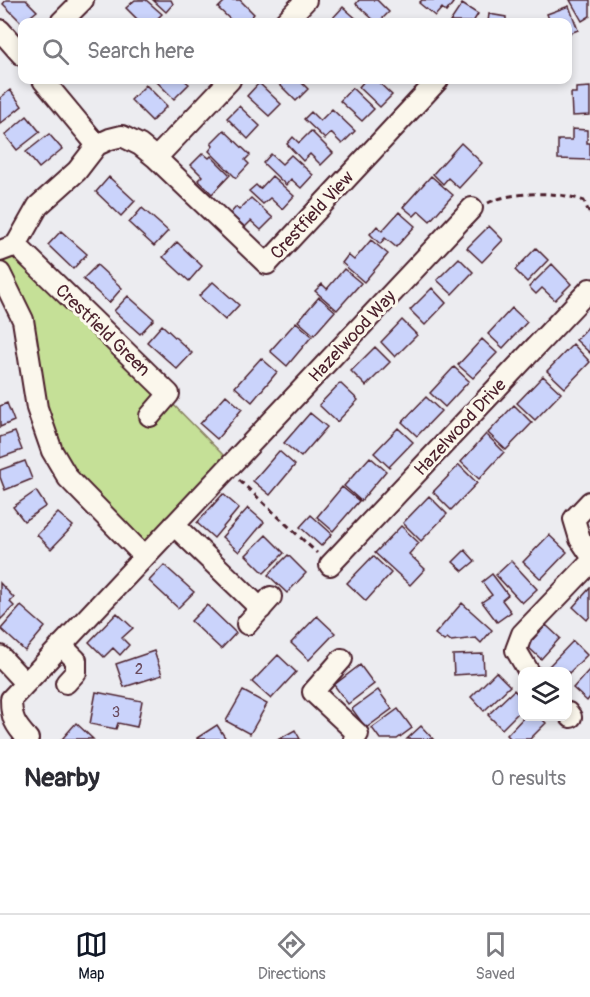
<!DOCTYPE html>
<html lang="en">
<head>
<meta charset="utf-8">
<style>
  :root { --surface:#fff; --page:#f7f7f7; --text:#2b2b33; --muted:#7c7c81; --line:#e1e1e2; --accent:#111827 }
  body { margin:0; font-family:Pangolin,sans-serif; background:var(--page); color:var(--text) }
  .controls { position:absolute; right:18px; bottom:18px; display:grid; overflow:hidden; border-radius:12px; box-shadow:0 3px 9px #0003 }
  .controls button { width:54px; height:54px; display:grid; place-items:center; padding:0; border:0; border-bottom:2px solid var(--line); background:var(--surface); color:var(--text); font:30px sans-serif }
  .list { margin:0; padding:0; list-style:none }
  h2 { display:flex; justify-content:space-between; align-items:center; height:78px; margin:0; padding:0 24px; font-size:26px }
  h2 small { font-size:20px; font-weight:400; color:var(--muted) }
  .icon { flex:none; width:33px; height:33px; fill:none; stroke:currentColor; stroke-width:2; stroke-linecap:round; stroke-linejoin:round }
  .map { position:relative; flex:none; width:590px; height:739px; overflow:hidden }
  .search { position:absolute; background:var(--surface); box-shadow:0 3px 9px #0003; left:18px; right:18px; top:18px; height:66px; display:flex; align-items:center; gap:15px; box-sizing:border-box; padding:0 21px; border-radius:12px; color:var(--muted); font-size:22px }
  .sheet { height:174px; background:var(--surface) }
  nav { display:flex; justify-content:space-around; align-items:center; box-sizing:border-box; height:84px; border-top:2px solid var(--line); background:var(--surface); font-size:16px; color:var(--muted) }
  nav a { display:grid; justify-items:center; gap:3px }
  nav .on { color:var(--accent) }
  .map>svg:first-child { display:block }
</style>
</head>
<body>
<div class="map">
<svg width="590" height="739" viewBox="0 0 590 739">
  <rect width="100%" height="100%" fill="#ececf0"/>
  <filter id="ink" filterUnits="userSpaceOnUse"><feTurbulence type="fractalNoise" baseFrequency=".0167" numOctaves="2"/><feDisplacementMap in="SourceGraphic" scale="12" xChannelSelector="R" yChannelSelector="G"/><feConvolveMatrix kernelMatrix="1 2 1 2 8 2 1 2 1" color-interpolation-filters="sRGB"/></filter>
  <g filter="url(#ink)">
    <path fill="#c5e097" stroke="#888061" stroke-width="1.5" d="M 16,245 L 231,463 L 144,556 L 68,478 L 0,286 L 0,251 Z"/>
    <path fill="#cad3fb" stroke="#4a1f2b" stroke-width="1.5" d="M 6,0 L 26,0 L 37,11 L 22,23 L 3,4 Z
      M 135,0 L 146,0 L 162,14 L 154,22 L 133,22 L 137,19 L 126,8 Z
      M 153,0 L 171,0 L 173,4 L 166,12 Z
      M 226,0 L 240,0 L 254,14 L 246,22 L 233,22 L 218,8 Z
      M 359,0 L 377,0 L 389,12 L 379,22 L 376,22 L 356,4 Z
      M 422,0 L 450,0 L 453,3 L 446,12 L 442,8 L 435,16 L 419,3 Z
      M 570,0 L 590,0 L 590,16 L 582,21 Z
      M 462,4 L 478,14 L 473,22 L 450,22 Z
      M 569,6 L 578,30 L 568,34 L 568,22 L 550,22 L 547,14 Z
      M 343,7 L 360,22 L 334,22 L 331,20 Z
      M 489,14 L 506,17 L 506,22 L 488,22 Z
      M 155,80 L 184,80 L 189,84 L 174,99 Z
      M 275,80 L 299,80 L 308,89 L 296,101 Z
      M 365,80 L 376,80 L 392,95 L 380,107 L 359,87 Z
      M 259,83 L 281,104 L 269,116 L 247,96 Z
      M 146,85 L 167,106 L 152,121 L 131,100 Z
      M 590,87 L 590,115 L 572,116 L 571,93 L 576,93 L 576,88 Z
      M 352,88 L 374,109 L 362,121 L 340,101 Z
      M 10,90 L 22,106 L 0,124 L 0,98 Z
      M 239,106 L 260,126 L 248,139 L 227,118 Z
      M 332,109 L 355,131 L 342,144 L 331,133 L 325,139 L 304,119 L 311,112 L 320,121 Z
      M 27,116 L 40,132 L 17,150 L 5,135 Z
      M 572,129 L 587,130 L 587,143 L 590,143 L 590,160 L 558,159 L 558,140 L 572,140 Z
      M 224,130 L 250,155 L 245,160 L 249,164 L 236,178 L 209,151 L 213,146 L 211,143 Z
      M 311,131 L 333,153 L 321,165 L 310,154 L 303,161 L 287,144 L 293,137 L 299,143 Z
      M 49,134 L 62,149 L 39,168 L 26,152 Z
      M 461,143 L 482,163 L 459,188 L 448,178 L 443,184 L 433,174 Z
      M 203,153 L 209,158 L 211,156 L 230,175 L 212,194 L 198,180 L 202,176 L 191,165 Z
      M 271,154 L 282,164 L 291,155 L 313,175 L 301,188 L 291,179 L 286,185 L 263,163 Z
      M 272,176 L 294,196 L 282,209 L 270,198 L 263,204 L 249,191 L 256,185 L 260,189 Z
      M 431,176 L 453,195 L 430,221 L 419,211 L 414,216 L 403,207 Z
      M 109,177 L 135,201 L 121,216 L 96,192 Z
      M 251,198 L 273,218 L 261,230 L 251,221 L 245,227 L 230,214 L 236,207 L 239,210 Z
      M 142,208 L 168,231 L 154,246 L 129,223 Z
      M 399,212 L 415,226 L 396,247 L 385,238 L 380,244 L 370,234 L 377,226 L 382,231 Z
      M 489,226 L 503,240 L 482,262 L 467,248 Z
      M 61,231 L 87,254 L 73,269 L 48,245 Z
      M 371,240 L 388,254 L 364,282 L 342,263 L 348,255 L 354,260 Z
      M 177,242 L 202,266 L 189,281 L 163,257 Z
      M 536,248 L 548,260 L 527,282 L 515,270 Z
      M 459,258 L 473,272 L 452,294 L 437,280 Z
      M 552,264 L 571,284 L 555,300 L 542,288 L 536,294 L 529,287 Z
      M 97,265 L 122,288 L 109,303 L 83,279 Z
      M 344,269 L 361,283 L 337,310 L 315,291 L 322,284 L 327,289 Z
      M 213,282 L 239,305 L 225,320 L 199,296 Z
      M 432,288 L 446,303 L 425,325 L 410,310 Z
      M 128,296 L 154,319 L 140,334 L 114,311 Z
      M 319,297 L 335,311 L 314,335 L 298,321 Z
      M 512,308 L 527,322 L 503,348 L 488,334 Z
      M 402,320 L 417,335 L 395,357 L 381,342 Z
      M 296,322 L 312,336 L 287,366 L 270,351 Z
      M 162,325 L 192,353 L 177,369 L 147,342 Z
      M 590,325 L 590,353 L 576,340 Z
      M 482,339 L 497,353 L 473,378 L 458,365 Z
      M 573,344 L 590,362 L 565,388 L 547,371 Z
      M 375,347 L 390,362 L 366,386 L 351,371 Z
      M 261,358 L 277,372 L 252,402 L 235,387 Z
      M 454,367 L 469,381 L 445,407 L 430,393 Z
      M 543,376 L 561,393 L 535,420 L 517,403 Z
      M 340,383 L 358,400 L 337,422 L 319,405 Z
      M 226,395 L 242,409 L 217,439 L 200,424 Z
      M 426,397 L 441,411 L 417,436 L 402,422 Z
      M 7,403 L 14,421 L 0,427 L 0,406 Z
      M 514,405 L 532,423 L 506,450 L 488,433 Z
      M 310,413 L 327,427 L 301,457 L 284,443 Z
      M 398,428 L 413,442 L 389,467 L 374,453 Z
      M 15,432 L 22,450 L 0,458 L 0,437 Z
      M 486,434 L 504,452 L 479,479 L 461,462 Z
      M 279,451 L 295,465 L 270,495 L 253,481 Z
      M 370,457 L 386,471 L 361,501 L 344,486 Z
      M 25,461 L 32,479 L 5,490 L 0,477 L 0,470 Z
      M 459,465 L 477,483 L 451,510 L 433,492 Z
      M 342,487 L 359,501 L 333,531 L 317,517 Z
      M 36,491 L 46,506 L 24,521 L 13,507 Z
      M 223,494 L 239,508 L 214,538 L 197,523 Z
      M 429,496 L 447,514 L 421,541 L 403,523 Z
      M 248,508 L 264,522 L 239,552 L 222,537 Z
      M 58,513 L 73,526 L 51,549 L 37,535 Z
      M 311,515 L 332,534 L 321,546 L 300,527 Z
      M 401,526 L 419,543 L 409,554 L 425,569 L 410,585 L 375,553 Z
      M 266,535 L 284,553 L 264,573 L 246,555 Z
      M 549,535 L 567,552 L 541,579 L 523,562 Z
      M 465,550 L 475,561 L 463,571 L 453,562 Z
      M 288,555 L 306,573 L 287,593 L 268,575 Z
      M 373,556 L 391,573 L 366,601 L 347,583 Z
      M 511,561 L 537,589 L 522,603 L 496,575 Z
      M 164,565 L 194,592 L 178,608 L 149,581 Z
      M 492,574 L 508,595 L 502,600 L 511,612 L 497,622 L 482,602 L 492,595 L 482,582 Z
      M 0,583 L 14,598 L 10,602 L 14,606 L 0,620 Z
      M 590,588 L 590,616 L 587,620 L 573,607 Z
      M 462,603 L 492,630 L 481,643 L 476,638 L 451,641 L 447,638 L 444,641 L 435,634 Z
      M 207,605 L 236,633 L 221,649 L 191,621 Z
      M 21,606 L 45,627 L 25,651 L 1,629 Z
      M 117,613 L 133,628 L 122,638 L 129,645 L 120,655 L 113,648 L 104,657 L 89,642 Z
      M 317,616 L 335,633 L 309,660 L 291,643 Z
      M 546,625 L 560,638 L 541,659 L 527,646 Z
      M 573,641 L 587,655 L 568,674 L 568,672 L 555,672 L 549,666 Z
      M 154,651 L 162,675 L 124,687 L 116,664 Z
      M 483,654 L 484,673 L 454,675 L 453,655 Z
      M 278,655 L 296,672 L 271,699 L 252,682 Z
      M 360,665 L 374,684 L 348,704 L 334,685 Z
      M 590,669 L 590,697 L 587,701 L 573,688 Z
      M 496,672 L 510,686 L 484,711 L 471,697 Z
      M 378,690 L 392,709 L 366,728 L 352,709 Z
      M 514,690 L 522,699 L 522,709 L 502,729 L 488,715 Z
      M 243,691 L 267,704 L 250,734 L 226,721 Z
      M 96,692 L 142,701 L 137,727 L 118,723 L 116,729 L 90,724 Z
      M 398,709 L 412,728 L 397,739 L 380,739 L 372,728 Z
      M 525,716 L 539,716 L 546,723 L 530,739 L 511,739 L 507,735 Z
      M 76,723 L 93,739 L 62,739 Z
      M 217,725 L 226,739 L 197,739 L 197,738 Z
      M 421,726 L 433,739 L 407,739 Z
      M 295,730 L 300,739 L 279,739 Z"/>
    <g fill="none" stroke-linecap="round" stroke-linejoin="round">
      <defs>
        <path id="street" d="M 61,22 L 83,0
          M 285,22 L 306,0
          M 0,30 L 22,55
          M 43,80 L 97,145
          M 156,158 L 230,80
          M 16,245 L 169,394 L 150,416
          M 0,251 L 16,245 L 38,206 L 77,171 L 97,145 L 110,139 L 122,136 L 140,145 L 156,158 L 267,264 L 438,80
          M 0,273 L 23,320 L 37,408 L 52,451 L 68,478 L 144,556
          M 590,502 L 574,519 L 580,539 L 590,554
          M 174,525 L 261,609
          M 330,565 L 590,289
          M 247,624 L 271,597
          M 61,645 L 76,660 L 76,672 L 66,683
          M 0,656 L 25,683
          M 342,659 L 313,692 L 358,734 L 354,739
          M 529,672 L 516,650 L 522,634 L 590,563
          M 568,713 L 571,717
          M 28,739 C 15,725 11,718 11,699 L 472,208"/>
      </defs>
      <use href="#street" stroke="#4a1f2b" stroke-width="24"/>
      <path stroke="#4a1f2b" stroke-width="3" stroke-dasharray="6 4.5" stroke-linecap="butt" d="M 488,203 C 512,191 560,191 584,201 L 590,215
        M 239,480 L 317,553"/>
      <use href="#street" stroke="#fbf7ec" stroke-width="20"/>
    </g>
  </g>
  <g text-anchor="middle" stroke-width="6" stroke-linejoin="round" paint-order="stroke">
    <g font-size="15" fill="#6a4c5f">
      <text x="139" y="674">2</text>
      <text x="116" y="717">3</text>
    </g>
    <g font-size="18" fill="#4a1f2b" stroke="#fbf7ec">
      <text transform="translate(312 215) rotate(-47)" y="6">Crestfield View</text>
      <text transform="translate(103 330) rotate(44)" y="6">Crestfield Green</text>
      <text transform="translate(352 336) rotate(-47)" y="6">Hazelwood Way</text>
      <text transform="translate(460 427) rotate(-47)" y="6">Hazelwood Drive</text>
    </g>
  </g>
</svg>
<div class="controls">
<button><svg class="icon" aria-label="layers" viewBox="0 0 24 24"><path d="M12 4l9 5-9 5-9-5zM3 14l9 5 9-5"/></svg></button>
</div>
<div class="search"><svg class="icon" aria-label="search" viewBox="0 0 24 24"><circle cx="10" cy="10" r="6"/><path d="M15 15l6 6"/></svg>Search here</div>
</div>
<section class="sheet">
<h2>Nearby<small>0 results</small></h2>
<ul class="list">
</ul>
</section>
<nav>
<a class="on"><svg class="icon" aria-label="map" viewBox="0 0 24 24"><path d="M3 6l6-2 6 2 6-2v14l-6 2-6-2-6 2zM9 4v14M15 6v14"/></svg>Map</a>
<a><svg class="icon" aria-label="directions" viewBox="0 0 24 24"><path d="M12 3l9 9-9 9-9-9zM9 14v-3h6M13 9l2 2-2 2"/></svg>Directions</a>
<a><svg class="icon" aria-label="saved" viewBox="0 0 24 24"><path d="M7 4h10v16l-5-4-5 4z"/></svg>Saved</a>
</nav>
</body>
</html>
